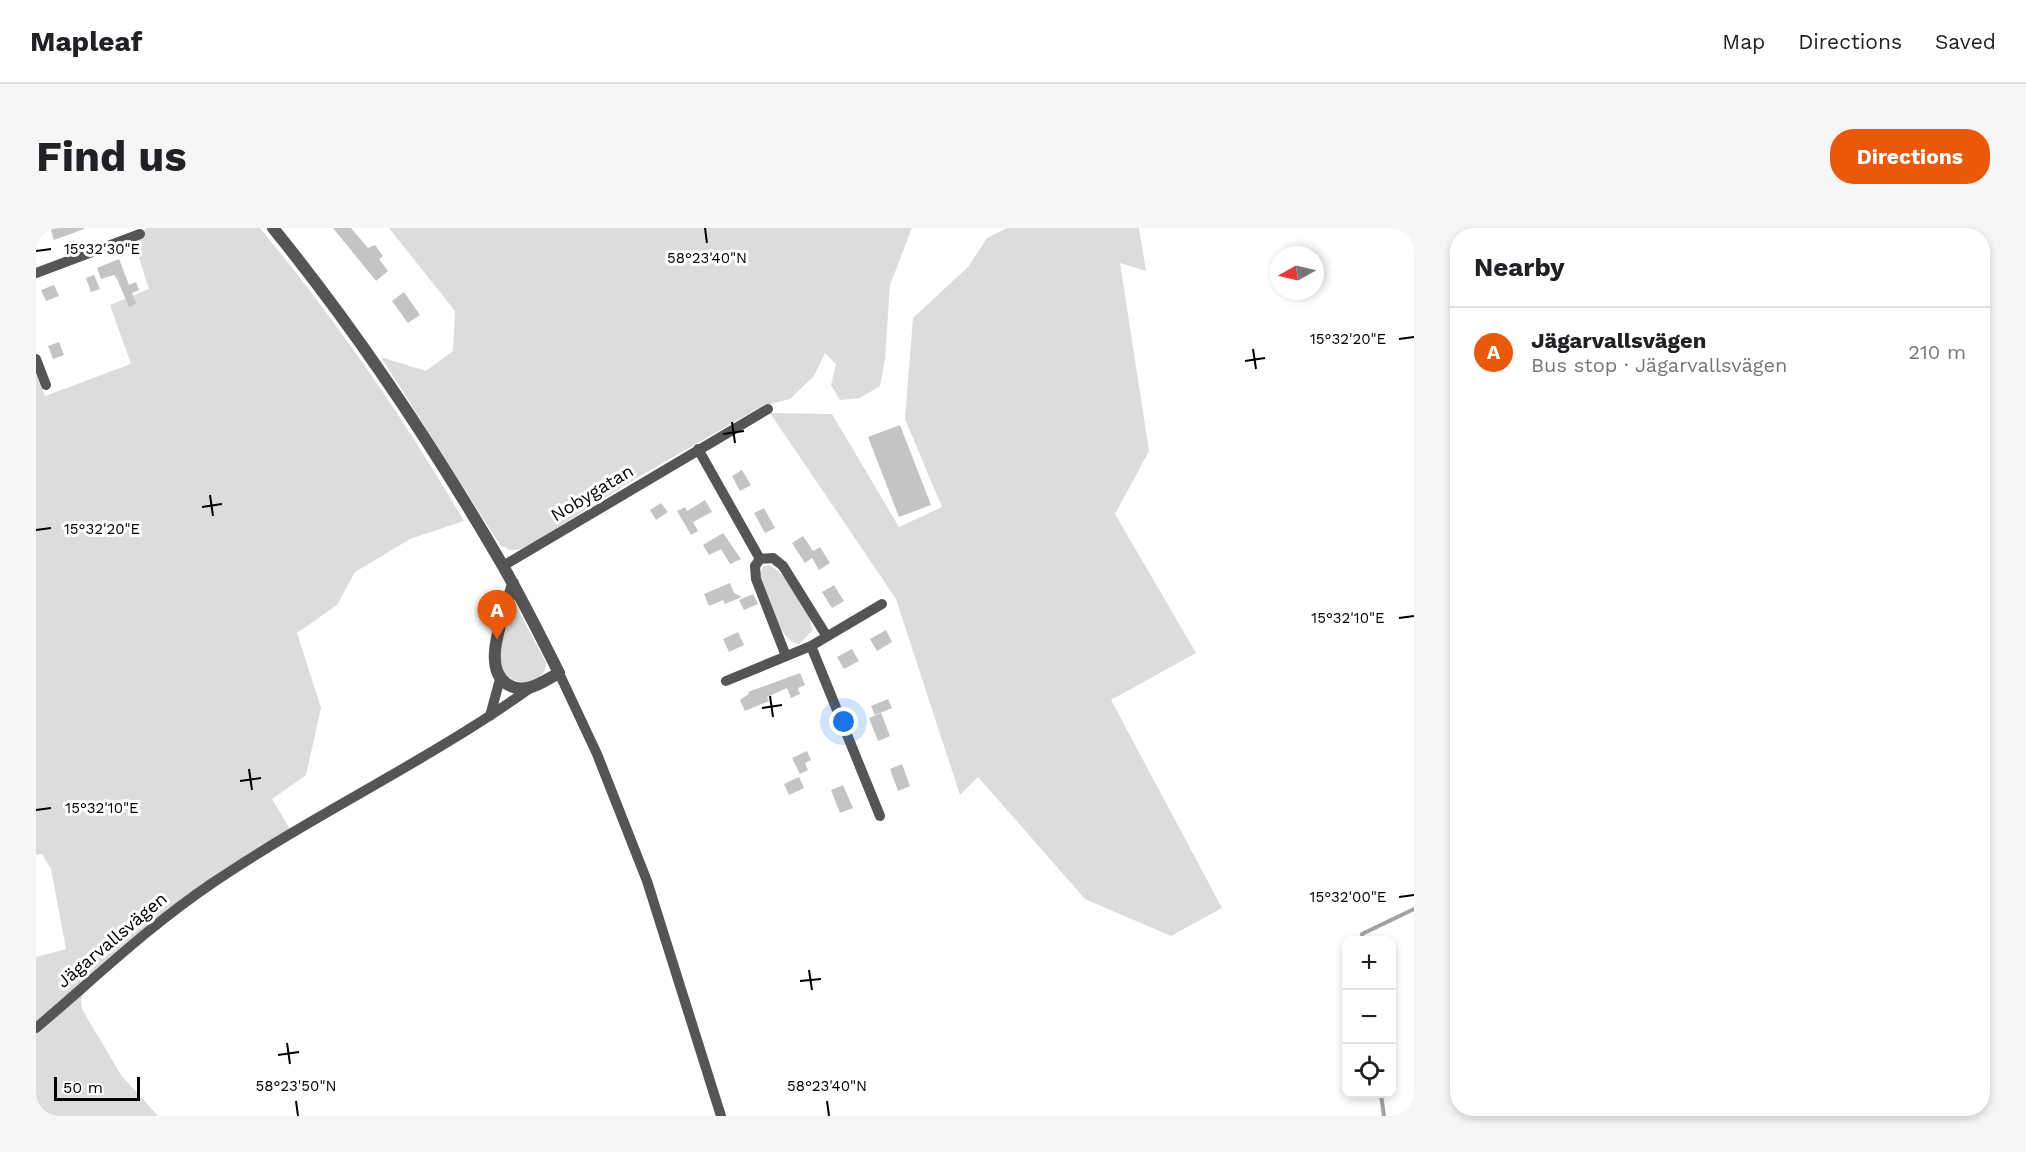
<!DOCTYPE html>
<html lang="en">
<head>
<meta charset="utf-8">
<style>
  :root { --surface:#fff; --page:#f6f6f6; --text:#202124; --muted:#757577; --line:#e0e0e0; --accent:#ea580c }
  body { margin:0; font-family:"Work Sans",sans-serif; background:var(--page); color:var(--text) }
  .controls { position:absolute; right:18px; bottom:18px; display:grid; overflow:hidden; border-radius:12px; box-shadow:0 3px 9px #0003 }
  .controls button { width:54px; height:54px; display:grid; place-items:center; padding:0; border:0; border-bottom:2px solid var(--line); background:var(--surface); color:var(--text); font:30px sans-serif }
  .compass { position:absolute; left:1234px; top:18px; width:54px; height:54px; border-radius:50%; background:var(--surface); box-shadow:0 3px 9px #0003; rotate:262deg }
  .scale { position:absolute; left:18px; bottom:15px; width:86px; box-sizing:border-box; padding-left:6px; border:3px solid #000; border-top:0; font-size:16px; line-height:21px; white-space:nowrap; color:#000; -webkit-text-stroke:4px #fff; paint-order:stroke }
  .you { position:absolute; left:808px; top:494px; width:21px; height:21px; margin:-15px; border:4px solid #fff; border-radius:50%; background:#1a73e8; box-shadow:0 0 0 9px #1a73e833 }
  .badge { display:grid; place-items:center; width:39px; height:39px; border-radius:50%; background:var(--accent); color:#fff; font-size:20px; font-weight:700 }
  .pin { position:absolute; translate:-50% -50px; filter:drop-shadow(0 2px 3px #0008) }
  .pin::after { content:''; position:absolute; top:32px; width:21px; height:18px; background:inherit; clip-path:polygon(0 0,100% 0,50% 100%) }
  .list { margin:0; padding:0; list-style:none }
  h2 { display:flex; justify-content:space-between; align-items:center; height:78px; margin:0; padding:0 24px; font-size:26px }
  h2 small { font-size:20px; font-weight:400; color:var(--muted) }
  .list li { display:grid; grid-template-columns:39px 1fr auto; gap:18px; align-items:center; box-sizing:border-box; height:90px; padding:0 24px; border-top:2px solid var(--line) }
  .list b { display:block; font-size:22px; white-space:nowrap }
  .list p { margin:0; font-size:20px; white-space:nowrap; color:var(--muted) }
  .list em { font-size:20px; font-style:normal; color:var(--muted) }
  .icon { flex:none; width:33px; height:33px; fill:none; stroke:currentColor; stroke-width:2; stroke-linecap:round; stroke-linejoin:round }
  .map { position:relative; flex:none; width:1378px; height:888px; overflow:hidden; border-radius:24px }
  header { display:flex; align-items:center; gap:36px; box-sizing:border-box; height:84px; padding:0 30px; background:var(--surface); border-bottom:2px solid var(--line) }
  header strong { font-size:28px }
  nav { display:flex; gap:33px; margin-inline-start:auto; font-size:21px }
  .intro { display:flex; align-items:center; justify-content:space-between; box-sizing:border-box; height:144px; padding:0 36px }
  h1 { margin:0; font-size:42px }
  .button { padding:15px 27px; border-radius:24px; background:var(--accent); color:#fff; font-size:21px; font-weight:700 }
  main { display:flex; gap:36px; padding:0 36px }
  aside { flex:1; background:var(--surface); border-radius:24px; box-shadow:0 3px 9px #0003 }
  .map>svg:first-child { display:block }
</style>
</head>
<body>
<header>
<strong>Mapleaf</strong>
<nav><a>Map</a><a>Directions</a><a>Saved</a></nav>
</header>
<div class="intro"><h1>Find us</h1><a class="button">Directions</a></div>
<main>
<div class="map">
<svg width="1378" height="888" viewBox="0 0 1378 888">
  <rect width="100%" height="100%" fill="#fff"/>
  <path fill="#dcdcdc" d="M 110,0 L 224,0 C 300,92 368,190 428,293 L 374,311 L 319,344 L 301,377 L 261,405 L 285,480 L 270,547 L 236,571 L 254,601 L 152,666 L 0,795 L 0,729 L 30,721 L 15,641 L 6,626 L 0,627 L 0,147 L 9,168 L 95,136 L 74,77 L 113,61 L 98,14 Z
    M 353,0 L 876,0 L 854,57 L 849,131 L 844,158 L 824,170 L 804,172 L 795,157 L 800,136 L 789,125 L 778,148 L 754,171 L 726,178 L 604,248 L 487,321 L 474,322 L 464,317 L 345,129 L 390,143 L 417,123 L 419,83 Z
    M 971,0 L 1103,0 L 1110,43 L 1084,35 L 1113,223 L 1079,286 L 1160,425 L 1075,472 L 1186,680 L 1135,708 L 1049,671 L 942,549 L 924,567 L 860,371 L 734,185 L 796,186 L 863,299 L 906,279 L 869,191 L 877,90 L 932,39 L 951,10 Z
    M 733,337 C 748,343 778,387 776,403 L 763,416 C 743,415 729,363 724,346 L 727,339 Z
    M 480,378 L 510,435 C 508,464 464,459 463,431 C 463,416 473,395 477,380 Z
    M 50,762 L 45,771 L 46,781 L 85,847 L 122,888 L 0,888 L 0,804 Z"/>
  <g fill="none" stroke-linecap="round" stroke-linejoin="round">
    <path stroke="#a3a3a3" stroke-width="4" d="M 1327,712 L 1326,706 L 1378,681
      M 1345,866 L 1348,888"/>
  </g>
  <path fill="#c4c4c4" d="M 14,0 L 48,0 L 48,1 L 18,12 Z
    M 297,0 L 315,0 L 332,20 L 339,17 L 347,28 L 343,31 L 352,43 L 340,53 Z
    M 83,31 L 93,57 L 100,54 L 103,62 L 96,65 L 100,76 L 93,79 L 81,51 L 78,47 L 65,51 L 61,40 Z
    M 58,47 L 64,61 L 55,64 L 50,50 Z
    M 18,57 L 23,68 L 10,73 L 5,62 Z
    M 368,64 L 384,87 L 372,95 L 356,73 Z
    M 23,114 L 28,127 L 17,131 L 12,118 Z
    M 864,197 L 895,277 L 863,289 L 832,209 Z
    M 706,242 L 715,257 L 704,263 L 696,248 Z
    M 669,272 L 676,284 L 657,294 L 651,284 L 662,303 L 655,307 L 641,283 L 649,279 L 651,283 Z
    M 625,275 L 632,284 L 620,292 L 614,282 Z
    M 728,280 L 739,300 L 729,305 L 718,285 Z
    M 687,305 L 705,331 L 694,336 L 685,321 L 673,327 L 667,317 Z
    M 767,308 L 777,323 L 784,319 L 794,335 L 783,342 L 776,330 L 769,335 L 756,315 Z
    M 694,355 L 698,365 L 706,369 L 689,376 L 687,372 L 673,378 L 668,366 Z
    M 798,357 L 808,373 L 796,380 L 786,364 Z
    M 717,366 L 722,376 L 708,382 L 703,372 Z
    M 850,402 L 856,414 L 841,423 L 834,411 Z
    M 702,404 L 708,417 L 693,424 L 687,411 Z
    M 816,421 L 823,433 L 808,441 L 801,429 Z
    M 764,445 L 769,457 L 762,460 L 764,466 L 755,470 L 751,460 L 731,469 L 733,473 L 709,483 L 704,472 L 713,466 L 712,464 Z
    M 852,471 L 856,480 L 839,487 L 835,478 Z
    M 845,485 L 854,508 L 842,513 L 833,490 Z
    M 771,523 L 775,532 L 769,535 L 772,542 L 764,546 L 756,530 Z
    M 866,536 L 874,558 L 862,563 L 854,541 Z
    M 763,549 L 768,560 L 753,567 L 748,556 Z
    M 807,557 L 817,580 L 804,585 L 795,562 Z"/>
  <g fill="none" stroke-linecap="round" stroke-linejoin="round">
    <path stroke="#555" stroke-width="10" d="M 0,45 L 104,6
      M 0,131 L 10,157
      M 662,221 L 724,331
      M 467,338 L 732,181
      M 775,418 L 844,588
      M 750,428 L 720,351 L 719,338 L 724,331 L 737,330 L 747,338 L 790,407
      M 523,445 L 561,526 L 611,653 L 685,888
      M 690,453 L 775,418 L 846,376
      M 454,488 L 464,451
      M 0,800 C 58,751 113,698 175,656 C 278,586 392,533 493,461"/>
    <path stroke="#555" stroke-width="12" d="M 237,0 C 323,106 398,219 467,338 C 487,373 505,409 523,445 C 506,454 489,468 471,456 C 443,438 471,381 477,355"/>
  </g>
  <path fill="none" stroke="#000" stroke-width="2" d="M 669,0 L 671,15M 0,23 L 15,21M 1363,111 L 1378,109M 1217,121 L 1220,141M 1209,133 L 1229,130M 696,194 L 699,215M 687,206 L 708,203M 174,267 L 177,288M 166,279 L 186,276M 0,302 L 15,300M 1363,390 L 1378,388M 734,468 L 737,489M 726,480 L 746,477M 213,541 L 216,562M 204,553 L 225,550M 0,582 L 15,580M 1363,669 L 1378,667M 773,742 L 776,762M 764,753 L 785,751M 251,815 L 254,836M 242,827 L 263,824M 260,873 L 262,888M 791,873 L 793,888"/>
  <g text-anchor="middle" stroke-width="6" stroke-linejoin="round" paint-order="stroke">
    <g font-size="18" fill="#000" stroke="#fff">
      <text transform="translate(556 265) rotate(-31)" y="6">Nobygatan</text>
      <text transform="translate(76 712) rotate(-40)" y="6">Jägarvallsvägen</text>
    </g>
  </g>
  <g font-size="15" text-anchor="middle" fill="#000" stroke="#fff" stroke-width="6" stroke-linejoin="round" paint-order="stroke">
    <text x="66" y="26">15°32'30"E</text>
    <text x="671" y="35">58°23'40"N</text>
    <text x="1312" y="116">15°32'20"E</text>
    <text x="66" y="306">15°32'20"E</text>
    <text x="1312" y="395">15°32'10"E</text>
    <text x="66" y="585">15°32'10"E</text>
    <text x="1312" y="674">15°32'00"E</text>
    <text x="260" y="863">58°23'50"N</text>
    <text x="791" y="863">58°23'40"N</text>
  </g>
</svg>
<div class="controls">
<button>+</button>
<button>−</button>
<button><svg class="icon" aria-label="locate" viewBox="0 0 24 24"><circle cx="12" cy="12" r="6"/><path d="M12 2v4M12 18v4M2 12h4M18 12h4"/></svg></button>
</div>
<svg class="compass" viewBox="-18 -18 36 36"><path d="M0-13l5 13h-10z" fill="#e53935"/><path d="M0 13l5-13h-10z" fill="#757577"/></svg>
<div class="scale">50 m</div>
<div class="you"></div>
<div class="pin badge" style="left:461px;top:412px">A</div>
</div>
<aside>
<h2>Nearby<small></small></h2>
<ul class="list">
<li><span class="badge">A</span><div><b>Jägarvallsvägen</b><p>Bus stop · Jägarvallsvägen</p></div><em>210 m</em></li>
</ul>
</aside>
</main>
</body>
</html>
